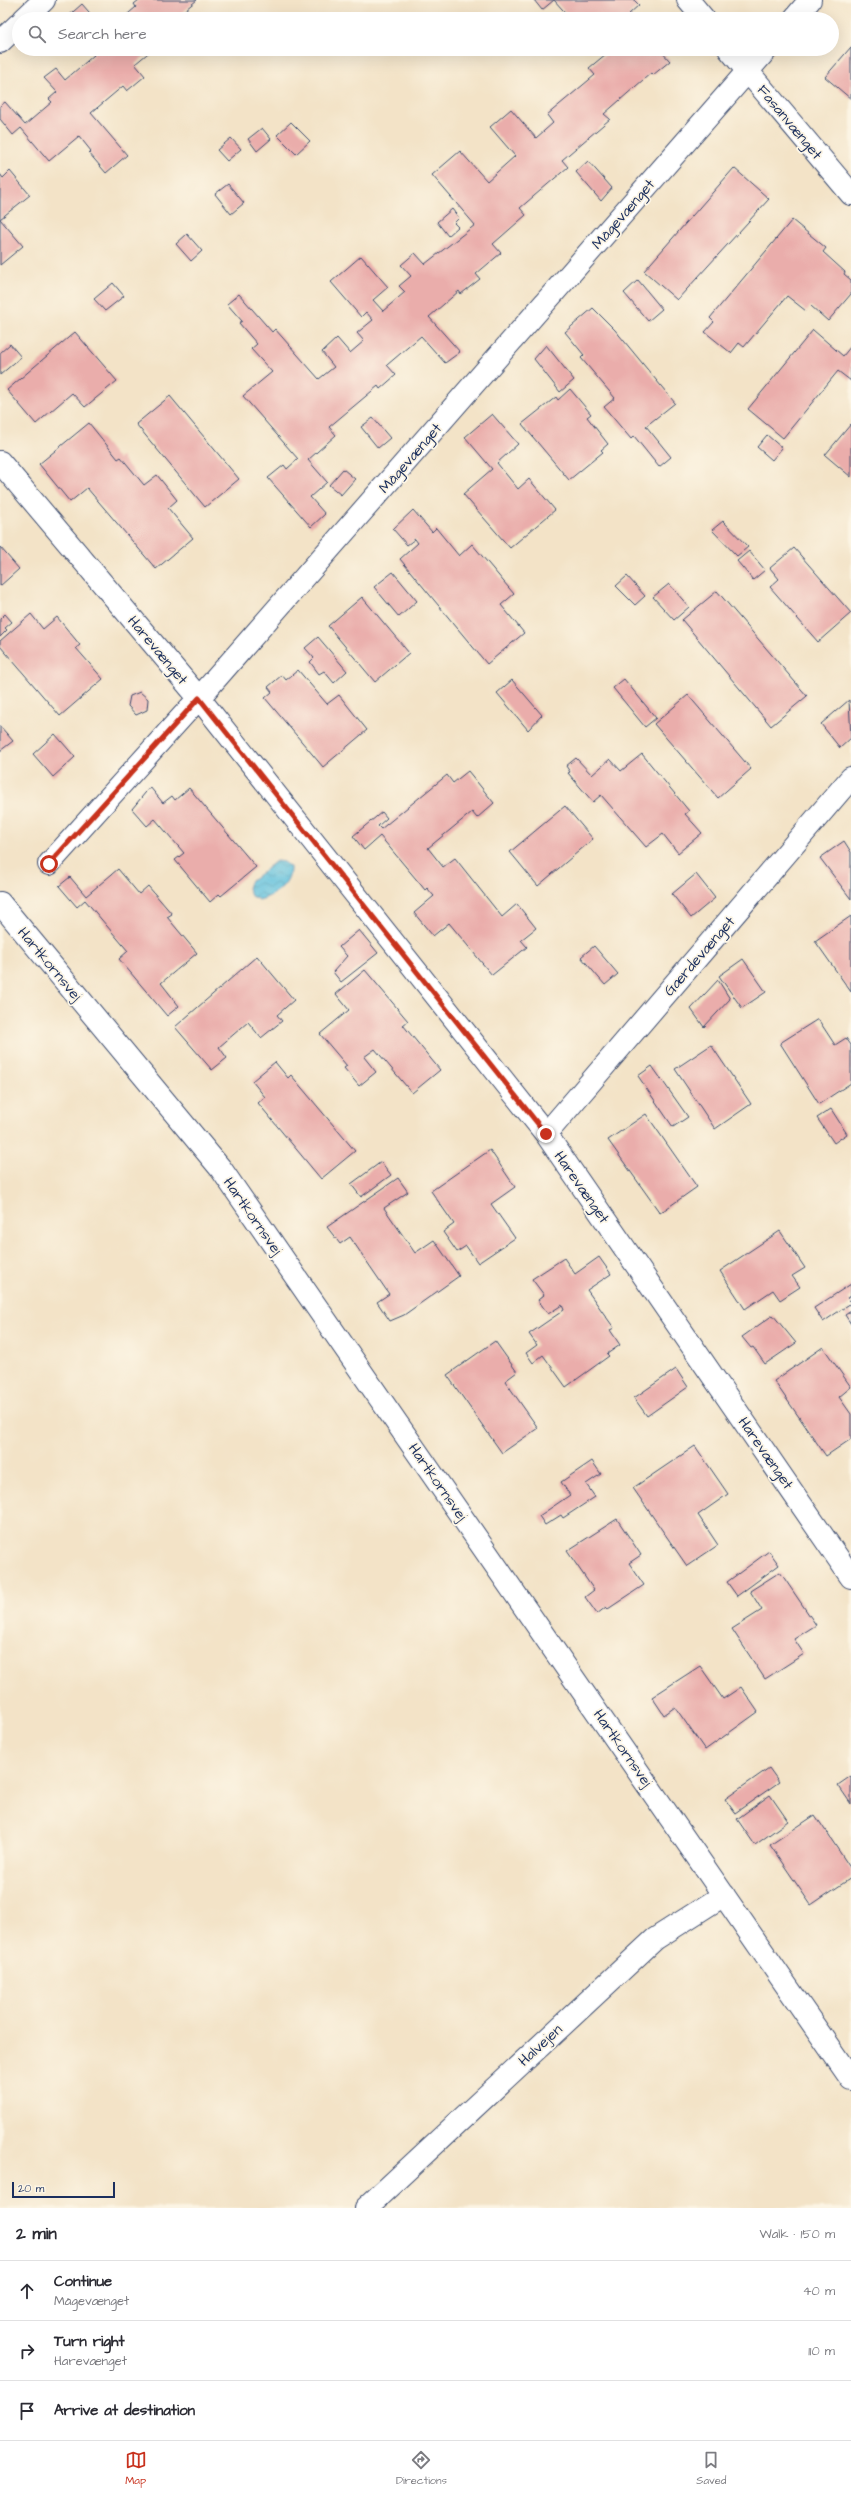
<!DOCTYPE html>
<html lang="en">
<head>
<meta charset="utf-8">
<style>
  :root { --surface:#fff; --page:#f2f2f3; --text:#2b2b33; --muted:#7c7c81; --line:#e1e1e2; --accent:#c8321e }
  body { margin:0; font-family:"Architects Daughter",sans-serif; background:var(--page); color:var(--text) }
  .scale { position:absolute; left:12px; bottom:10px; width:103px; box-sizing:border-box; padding-left:4px; border:2px solid #1b2f5e; border-top:0; font-size:11px; line-height:14px; white-space:nowrap; color:#1b2f5e; -webkit-text-stroke:3px #fcf5e5; paint-order:stroke }
  .stop { position:absolute; width:12px; height:12px; margin:-9px; border:3px solid #c8321e; border-radius:50%; background:#fff }
  .stop.end { background:#c8321e; border-color:#fff; box-shadow:0 1px 4px #0008 }
  .list { margin:0; padding:0; list-style:none }
  h2 { display:flex; justify-content:space-between; align-items:center; height:52px; margin:0; padding:0 16px; font-size:17px }
  h2 small { font-size:13px; font-weight:400; color:var(--muted) }
  .list li { display:grid; grid-template-columns:26px 1fr auto; gap:12px; align-items:center; box-sizing:border-box; height:60px; padding:0 16px; border-top:1px solid var(--line) }
  .list b { display:block; font-size:15px; white-space:nowrap }
  .list p { margin:0; font-size:13px; white-space:nowrap; color:var(--muted) }
  .list em { font-size:13px; font-style:normal; color:var(--muted) }
  .icon { flex:none; width:22px; height:22px; fill:none; stroke:currentColor; stroke-width:2; stroke-linecap:round; stroke-linejoin:round }
  .map { position:relative; flex:none; width:851px; height:2208px; overflow:hidden }
  .search { position:absolute; background:var(--surface); box-shadow:0 4px 16px #0002; left:12px; right:12px; top:12px; height:44px; display:flex; align-items:center; gap:10px; box-sizing:border-box; padding:0 14px; border-radius:22px; color:var(--muted); font-size:15px }
  .sheet { height:232px; background:var(--surface) }
  nav { display:flex; justify-content:space-around; align-items:center; box-sizing:border-box; height:56px; border-top:1px solid var(--line); background:var(--surface); font-size:11px; color:var(--muted) }
  nav a { display:grid; justify-items:center; gap:2px }
  nav .on { color:var(--accent) }
  .map>svg:first-child { display:block }
</style>
</head>
<body>
<div class="map">
<svg width="851" height="2208" viewBox="0 0 851 2208">
  <defs>
    <pattern id="water-waves" width="16" height="10" patternUnits="userSpaceOnUse"><rect width="16" height="10" fill="#60c1de"/><path d="M0 5q4-4 8 0t8 0" fill="none" stroke="#4e9db7"/></pattern>
  </defs>
  <rect width="100%" height="100%" fill="#fcf5e5"/>
  <filter id="ink" filterUnits="userSpaceOnUse"><feTurbulence type="fractalNoise" baseFrequency=".025" numOctaves="2"/><feDisplacementMap in="SourceGraphic" scale="8" xChannelSelector="R" yChannelSelector="G"/><feConvolveMatrix kernelMatrix="1 2 1 2 8 2 1 2 1" color-interpolation-filters="sRGB"/></filter>
  <filter id="wash" filterUnits="userSpaceOnUse"><feTurbulence type="fractalNoise" baseFrequency=".012" numOctaves="4" result="noise"/><feDisplacementMap in="SourceGraphic" scale="16" xChannelSelector="R" yChannelSelector="G"/><feGaussianBlur stdDeviation="0.9" result="paint"/><feColorMatrix in="noise" values="0 0 0 0 0 0 0 0 0 0 0 0 0 0 0 0 0 1.4 0 .05"/><feComposite in="paint" operator="in"/></filter>
  <g filter="url(#wash)">
    <rect width="100%" height="100%" fill="#f3e3c7"/>
    <path fill="url(#water-waves)" stroke="#3e789e" d="M 276,861 L 284,862 L 290,867 C 291,884 274,896 259,900 L 251,896 L 248,888 L 250,882 Z"/>
    <g id="blocks">
      <path fill="#eaadab" d="M 139,0 L 197,0 L 174,19 L 122,19 L 136,7 L 134,4 Z
        M 534,0 L 554,0 L 542,10 Z
        M 554,0 L 634,0 L 639,5 L 629,14 L 634,19 L 571,19 Z
        M 82,4 L 95,19 L 65,19 Z
        M 851,47 L 851,99 L 825,77 Z
        M 94,49 L 153,49 L 135,64 L 145,76 L 127,91 L 123,86 L 91,113 L 127,155 L 106,173 L 89,153 L 91,151 L 79,136 L 49,161 L 21,128 L 13,135 L 0,119 L 0,106 L 5,102 L 25,125 L 52,102 L 49,99 L 57,92 L 44,78 L 56,69 L 65,80 L 94,55 L 91,52 Z
        M 612,49 L 659,49 L 670,61 L 653,75 L 651,73 L 604,114 L 610,119 L 562,160 L 568,167 L 520,208 L 526,215 L 493,244 L 501,253 L 476,274 L 480,279 L 461,294 L 459,291 L 429,317 L 460,352 L 445,363 L 421,336 L 387,365 L 396,375 L 380,389 L 378,386 L 329,427 L 336,435 L 308,460 L 327,482 L 310,497 L 325,514 L 311,527 L 268,478 L 284,465 L 287,469 L 298,459 L 243,396 L 272,372 L 251,349 L 257,344 L 239,323 L 242,321 L 227,304 L 239,294 L 272,332 L 275,329 L 319,379 L 334,367 L 322,352 L 337,338 L 350,353 L 364,341 L 357,333 L 373,320 L 366,312 L 361,317 L 331,282 L 361,256 L 388,287 L 373,300 L 383,311 L 405,292 L 399,286 L 411,276 L 401,265 L 415,253 L 425,264 L 475,225 L 432,175 L 460,151 L 487,181 L 515,156 L 490,127 L 511,109 L 536,138 L 553,123 L 547,115 L 595,75 L 589,68 Z
        M 291,122 L 310,141 L 296,154 L 277,135 Z
        M 262,128 L 271,139 L 257,151 L 248,139 Z
        M 231,138 L 241,149 L 227,161 L 217,150 Z
        M 588,161 L 612,188 L 601,201 L 576,172 Z
        M 734,168 L 769,199 L 677,300 L 644,271 Z
        M 10,171 L 30,195 L 0,219 L 0,174 L 3,178 Z
        M 228,184 L 244,203 L 231,214 L 215,194 Z
        M 452,209 L 459,218 L 454,223 L 458,227 L 448,236 L 437,222 Z
        M 0,219 L 23,246 L 0,265 Z
        M 792,220 L 826,248 L 823,252 L 845,272 L 844,274 L 851,280 L 851,294 L 828,321 L 811,306 L 806,311 L 787,296 L 744,347 L 739,343 L 731,353 L 705,332 L 714,322 L 710,318 Z
        M 187,234 L 202,251 L 191,261 L 176,244 Z
        M 638,280 L 662,309 L 648,321 L 624,293 Z
        M 113,283 L 124,296 L 105,311 L 94,299 Z
        M 593,308 L 615,330 L 675,403 L 646,426 L 671,457 L 659,467 L 634,436 L 631,439 L 604,407 L 615,398 L 581,358 L 584,355 L 565,332 Z
        M 813,330 L 843,356 L 851,346 L 851,381 L 838,371 L 783,438 L 748,409 Z
        M 75,332 L 117,381 L 85,407 L 72,393 L 36,424 L 7,390 Z
        M 10,344 L 21,357 L 0,375 L 0,353 Z
        M 546,345 L 574,380 L 560,392 L 534,359 Z
        M 570,389 L 591,414 L 587,417 L 608,444 L 601,450 L 603,452 L 569,480 L 522,424 L 556,397 L 558,400 Z
        M 170,396 L 239,479 L 205,507 L 136,424 Z
        M 492,414 L 518,444 L 497,463 L 518,489 L 529,479 L 555,510 L 510,548 L 463,494 L 492,469 L 465,437 Z
        M 373,418 L 390,438 L 378,448 L 361,427 Z
        M 89,423 L 118,459 L 121,457 L 144,485 L 157,475 L 177,500 L 168,508 L 193,538 L 156,569 L 87,488 L 70,502 L 39,464 Z
        M 851,424 L 851,477 L 825,455 Z
        M 767,435 L 782,448 L 772,460 L 757,447 Z
        M 343,469 L 355,479 L 341,495 L 329,485 Z
        M 413,510 L 432,532 L 436,528 L 459,556 L 472,544 L 514,594 L 501,605 L 524,633 L 487,664 L 400,559 L 418,543 L 415,539 L 407,545 L 393,529 Z
        M 723,521 L 748,547 L 737,556 L 712,530 Z
        M 0,547 L 19,569 L 0,586 Z
        M 794,548 L 851,613 L 818,642 L 770,587 L 779,579 L 770,568 Z
        M 749,551 L 765,570 L 753,580 L 737,561 Z
        M 393,572 L 417,601 L 399,617 L 374,587 Z
        M 627,576 L 645,596 L 635,605 L 616,586 Z
        M 669,584 L 689,607 L 674,620 L 653,597 Z
        M 717,591 L 807,696 L 771,726 L 682,620 Z
        M 362,597 L 409,653 L 375,682 L 328,626 Z
        M 5,614 L 12,622 L 5,628 L 7,630 L 0,637 L 0,619 Z
        M 31,614 L 43,629 L 57,617 L 80,645 L 76,648 L 103,679 L 60,716 L 0,646 L 0,641 Z
        M 318,637 L 347,671 L 334,683 L 324,671 L 319,674 L 310,662 L 314,658 L 305,648 Z
        M 298,670 L 327,704 L 339,695 L 367,730 L 323,767 L 265,698 L 272,692 L 268,687 L 282,675 L 286,680 Z
        M 624,679 L 656,718 L 645,727 L 613,688 Z
        M 512,680 L 542,715 L 528,730 L 497,693 Z
        M 140,692 L 148,699 L 147,710 L 136,715 L 128,706 L 130,696 Z
        M 688,695 L 751,769 L 718,798 L 654,724 Z
        M 849,700 L 851,738 L 840,748 L 821,724 Z
        M 0,726 L 13,741 L 0,751 Z
        M 55,734 L 75,757 L 53,777 L 33,754 Z
        M 642,754 L 689,811 L 685,814 L 702,833 L 678,853 L 663,834 L 646,847 L 601,795 L 593,802 L 568,773 L 570,772 L 566,766 L 576,758 L 592,775 L 610,759 L 621,771 Z
        M 468,771 L 494,803 L 477,818 L 472,812 L 428,848 L 443,867 L 455,858 L 502,917 L 517,904 L 536,928 L 521,940 L 527,947 L 492,975 L 449,923 L 433,936 L 414,913 L 434,896 L 427,888 L 425,890 L 421,885 L 380,836 L 364,850 L 353,836 L 382,812 L 387,818 L 378,826 L 381,829 L 447,775 L 453,783 Z
        M 150,787 L 163,803 L 172,796 L 175,800 L 189,788 L 256,867 L 221,896 L 219,894 L 210,902 L 175,860 L 184,853 L 155,819 L 147,826 L 132,809 Z
        M 565,806 L 593,839 L 538,886 L 510,852 Z
        M 844,841 L 851,852 L 851,899 L 820,858 Z
        M 118,869 L 139,894 L 148,886 L 172,914 L 167,917 L 197,953 L 161,983 L 179,1006 L 167,1016 L 119,959 L 128,951 L 85,900 L 77,907 L 59,886 L 70,877 L 86,896 Z
        M 696,874 L 715,898 L 691,918 L 672,894 Z
        M 851,916 L 851,992 L 815,941 Z
        M 359,930 L 378,953 L 341,982 L 333,972 L 347,956 L 339,947 Z
        M 594,946 L 618,974 L 605,985 L 581,957 Z
        M 257,956 L 294,1000 L 277,1015 L 282,1021 L 261,1038 L 248,1022 L 219,1047 L 227,1058 L 212,1070 L 175,1027 Z
        M 743,959 L 766,992 L 742,1008 L 719,976 Z
        M 365,970 L 408,1021 L 403,1025 L 440,1070 L 412,1093 L 375,1049 L 364,1057 L 376,1072 L 359,1086 L 344,1068 L 347,1066 L 320,1034 L 349,1010 L 336,994 Z
        M 718,980 L 730,999 L 704,1027 L 691,1009 Z
        M 818,1019 L 835,1045 L 846,1038 L 851,1045 L 851,1083 L 819,1104 L 780,1043 Z
        M 711,1045 L 751,1104 L 715,1129 L 675,1069 Z
        M 275,1062 L 288,1078 L 291,1075 L 355,1151 L 321,1179 L 258,1103 L 265,1097 L 252,1081 Z
        M 652,1066 L 688,1117 L 673,1127 L 638,1076 Z
        M 831,1109 L 847,1134 L 834,1143 L 817,1118 Z
        M 646,1114 L 697,1187 L 660,1213 L 608,1140 Z
        M 490,1150 L 515,1187 L 491,1204 L 515,1238 L 478,1263 L 466,1246 L 457,1252 L 443,1232 L 454,1224 L 431,1191 Z
        M 381,1162 L 391,1175 L 361,1197 L 351,1184 Z
        M 398,1178 L 408,1192 L 384,1208 L 415,1253 L 434,1240 L 459,1276 L 404,1315 L 390,1321 L 377,1302 L 389,1294 L 350,1237 L 340,1244 L 327,1227 Z
        M 780,1231 L 805,1268 L 792,1276 L 800,1287 L 780,1300 L 773,1290 L 745,1309 L 720,1271 Z
        M 599,1257 L 611,1274 L 587,1290 L 614,1328 L 610,1330 L 620,1345 L 607,1354 L 609,1356 L 566,1387 L 543,1355 L 533,1363 L 526,1353 L 537,1345 L 529,1334 L 564,1310 L 562,1305 L 548,1314 L 538,1300 L 544,1295 L 532,1279 L 564,1258 L 575,1274 Z
        M 851,1284 L 851,1296 L 848,1298 L 851,1303 L 823,1322 L 814,1308 Z
        M 851,1311 L 851,1324 L 845,1315 Z
        M 773,1315 L 796,1343 L 765,1364 L 753,1347 L 751,1348 L 742,1337 Z
        M 495,1341 L 517,1372 L 505,1381 L 538,1428 L 502,1453 L 447,1375 Z
        M 823,1347 L 851,1387 L 839,1397 L 851,1414 L 851,1439 L 826,1456 L 774,1381 Z
        M 676,1369 L 688,1387 L 647,1416 L 634,1398 Z
        M 695,1446 L 728,1494 L 698,1515 L 718,1545 L 687,1566 L 633,1488 Z
        M 592,1461 L 601,1474 L 586,1484 L 595,1497 L 563,1518 L 561,1515 L 545,1525 L 539,1516 L 570,1495 L 561,1482 Z
        M 617,1519 L 641,1555 L 629,1563 L 644,1585 L 608,1609 L 606,1607 L 597,1614 L 585,1597 L 594,1590 L 567,1551 Z
        M 769,1551 L 779,1565 L 737,1596 L 727,1582 Z
        M 780,1572 L 816,1625 L 794,1639 L 804,1654 L 765,1679 L 732,1629 L 762,1610 L 750,1591 Z
        M 700,1666 L 723,1699 L 741,1687 L 758,1712 L 705,1750 L 675,1707 L 664,1715 L 652,1697 Z
        M 769,1768 L 779,1782 L 735,1813 L 725,1799 Z
        M 851,1776 L 851,1804 L 838,1785 Z
        M 770,1795 L 788,1821 L 755,1845 L 737,1819 Z
        M 815,1815 L 851,1869 L 851,1878 L 811,1905 L 770,1845 Z"/>
    </g>
  </g>
  <g filter="url(#ink)">
    <use href="#blocks" fill-opacity="0" stroke="#3b4a6e" stroke-width="1"/>
    <g fill="none" stroke-linecap="round" stroke-linejoin="round">
      <defs>
        <path id="minor" d="M 688,0 L 704,19
          M 24,19 L 44,0
          M 794,19 L 810,0
          M 0,42 L 19,24
          M 729,49 L 851,194
          M 0,462 L 199,698 L 546,1134 L 851,1577
          M 49,864 L 199,698 L 767,49
          M 0,903 L 221,1169 L 851,2079
          M 546,1134 L 851,778
          M 366,2208 L 655,1939 L 724,1895"/>
      </defs>
      <use href="#minor" stroke="#3b4a6e" stroke-width="24"/>
      <use href="#minor" stroke="#fff" stroke-width="22"/>
    </g>
  </g>
  <g fill="none" stroke-linecap="round" stroke-linejoin="round" filter="url(#ink)">
    <path stroke="#c8321e" stroke-width="5" d="M 49,864 L 199,698 L 546,1134"/>
  </g>
  <g text-anchor="middle" stroke-width="3.5" stroke-linejoin="round" paint-order="stroke">
    <g font-size="15" fill="#1b2f5e" stroke="#fcf5e5">
      <text transform="translate(790 122) rotate(50)" y="5">Fasanvænget</text>
      <text transform="translate(623 214) rotate(-49)" y="5">Mågevænget</text>
      <text transform="translate(410 458) rotate(-49)" y="5">Mågevænget</text>
      <text transform="translate(158 650) rotate(50)" y="5">Harevænget</text>
      <text transform="translate(699 956) rotate(-49)" y="5">Gærdevænget</text>
      <text transform="translate(50 964) rotate(50)" y="5">Hartkornsvej</text>
      <text transform="translate(582 1187) rotate(55)" y="5">Harevænget</text>
      <text transform="translate(253 1216) rotate(55)" y="5">Hartkornsvej</text>
      <text transform="translate(766 1453) rotate(55)" y="5">Harevænget</text>
      <text transform="translate(438 1482) rotate(55)" y="5">Hartkornsvej</text>
      <text transform="translate(623 1748) rotate(55)" y="5">Hartkornsvej</text>
      <text transform="translate(540 2045) rotate(-43)" y="5">Halvejen</text>
    </g>
  </g>
</svg>
<div class="scale">20 m</div>
<div class="stop" style="left:49px;top:864px"></div>
<div class="stop end" style="left:546px;top:1134px"></div>
<div class="search"><svg class="icon" aria-label="search" viewBox="0 0 24 24"><circle cx="10" cy="10" r="6"/><path d="M15 15l6 6"/></svg>Search here</div>
</div>
<section class="sheet">
<h2>2 min<small>Walk · 150 m</small></h2>
<ul class="list">
<li><svg class="icon" aria-label="ahead" viewBox="0 0 24 24"><path d="M12 20V5M6 11l6-6 6 6"/></svg><div><b>Continue</b><p>Mågevænget</p></div><em>40 m</em></li>
<li><svg class="icon" aria-label="right" viewBox="0 0 24 24"><path d="M7 20v-9h11M14 6l5 5-5 5"/></svg><div><b>Turn right</b><p>Harevænget</p></div><em>110 m</em></li>
<li><svg class="icon" aria-label="arrive" viewBox="0 0 24 24"><path d="M6 21V4h12l-3 4 3 4H6"/></svg><div><b>Arrive at destination</b></div></li>
</ul>
</section>
<nav>
<a class="on"><svg class="icon" aria-label="map" viewBox="0 0 24 24"><path d="M3 6l6-2 6 2 6-2v14l-6 2-6-2-6 2zM9 4v14M15 6v14"/></svg>Map</a>
<a><svg class="icon" aria-label="directions" viewBox="0 0 24 24"><path d="M12 3l9 9-9 9-9-9zM9 14v-3h6M13 9l2 2-2 2"/></svg>Directions</a>
<a><svg class="icon" aria-label="saved" viewBox="0 0 24 24"><path d="M7 4h10v16l-5-4-5 4z"/></svg>Saved</a>
</nav>
</body>
</html>
